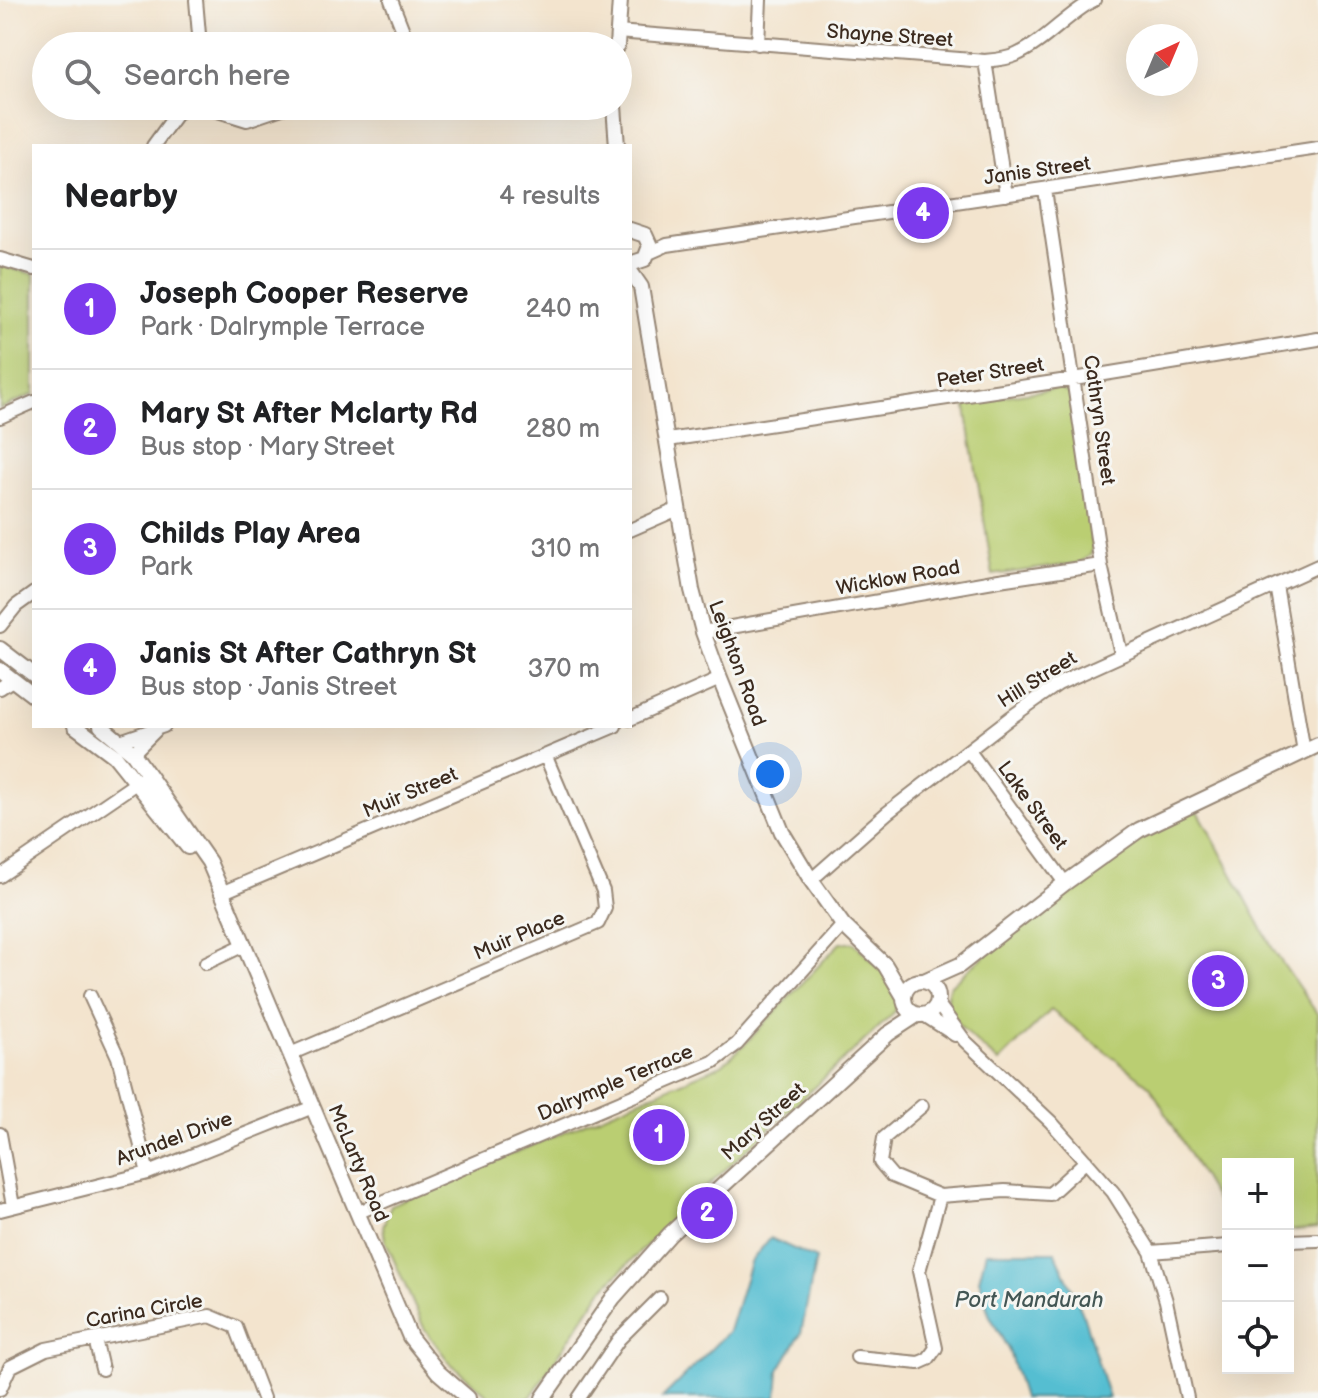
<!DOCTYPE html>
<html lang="en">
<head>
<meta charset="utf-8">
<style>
  :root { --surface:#fff; --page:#f6f6f6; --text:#202124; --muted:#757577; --line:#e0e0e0; --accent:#7c3aed }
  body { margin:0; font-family:"Balsamiq Sans",sans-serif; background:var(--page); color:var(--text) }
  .controls { position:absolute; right:24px; bottom:24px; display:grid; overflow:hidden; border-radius:0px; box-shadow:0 8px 32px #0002 }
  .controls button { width:72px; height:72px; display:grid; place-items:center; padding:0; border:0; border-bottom:2px solid var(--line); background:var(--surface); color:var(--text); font:40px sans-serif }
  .compass { position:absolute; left:1126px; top:24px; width:72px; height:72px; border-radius:50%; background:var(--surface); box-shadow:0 8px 32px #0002; rotate:44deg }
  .you { position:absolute; left:770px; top:774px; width:28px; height:28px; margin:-20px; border:6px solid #fff; border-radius:50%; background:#1a73e8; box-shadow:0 0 0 12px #1a73e833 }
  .badge { display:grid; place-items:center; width:52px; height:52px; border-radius:50%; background:var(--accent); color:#fff; font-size:26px; font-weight:700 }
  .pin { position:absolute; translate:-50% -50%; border:4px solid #fff; box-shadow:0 2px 8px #0006 }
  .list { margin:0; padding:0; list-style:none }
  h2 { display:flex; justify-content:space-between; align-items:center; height:104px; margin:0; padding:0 32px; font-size:34px }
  h2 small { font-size:26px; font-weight:400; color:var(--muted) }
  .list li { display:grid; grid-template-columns:52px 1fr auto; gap:24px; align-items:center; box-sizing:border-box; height:120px; padding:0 32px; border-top:2px solid var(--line) }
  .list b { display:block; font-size:30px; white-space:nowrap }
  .list p { margin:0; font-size:26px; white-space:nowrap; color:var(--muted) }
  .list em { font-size:26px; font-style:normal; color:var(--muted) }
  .icon { flex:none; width:44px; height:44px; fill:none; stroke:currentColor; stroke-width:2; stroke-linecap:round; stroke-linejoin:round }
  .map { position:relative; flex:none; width:1318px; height:1398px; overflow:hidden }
  .search { position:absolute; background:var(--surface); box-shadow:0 8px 32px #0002; left:32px; top:32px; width:600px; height:88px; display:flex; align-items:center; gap:20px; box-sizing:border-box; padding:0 28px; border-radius:44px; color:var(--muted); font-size:30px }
  .panel { position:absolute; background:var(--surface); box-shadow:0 8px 32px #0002; left:32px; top:144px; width:600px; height:584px; border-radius:0px }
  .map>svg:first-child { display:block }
</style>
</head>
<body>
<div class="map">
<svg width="1318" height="1398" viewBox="0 0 1318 1398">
  <rect width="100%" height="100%" fill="#f6f6f2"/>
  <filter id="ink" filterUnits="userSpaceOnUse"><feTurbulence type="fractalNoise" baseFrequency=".0125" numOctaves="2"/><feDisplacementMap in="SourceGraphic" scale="16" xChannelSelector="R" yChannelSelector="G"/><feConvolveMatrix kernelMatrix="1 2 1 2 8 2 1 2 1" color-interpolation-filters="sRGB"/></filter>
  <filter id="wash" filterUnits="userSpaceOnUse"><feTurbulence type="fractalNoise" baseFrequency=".006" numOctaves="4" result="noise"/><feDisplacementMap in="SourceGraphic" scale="32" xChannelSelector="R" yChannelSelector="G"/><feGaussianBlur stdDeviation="1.8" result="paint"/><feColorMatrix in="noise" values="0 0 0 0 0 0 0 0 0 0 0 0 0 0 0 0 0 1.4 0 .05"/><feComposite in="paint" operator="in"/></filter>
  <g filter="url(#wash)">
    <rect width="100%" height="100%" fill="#f3e4ce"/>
    <path fill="#bace72" stroke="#7a7c48" stroke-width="2" d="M 0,266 L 34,274 L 34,394 L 0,409 Z
      M 1059,388 L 1070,394 L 1093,548 L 1091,554 L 1080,563 L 993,575 L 965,402 Z
      M 1197,809 L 1274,951 L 1318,1015 L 1317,1228 L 1288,1231 L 1288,1164 L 1228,1164 L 1228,1221 L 1150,1086 L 1051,1010 L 999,1062 C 980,1044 935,1015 950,986 C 972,965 997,946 1022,926 C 1077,881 1131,838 1197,809 Z
      M 840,943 L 854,943 L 893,981 L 900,1001 L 892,1015 L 687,1205 L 602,1290 L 530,1398 L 491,1398 L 449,1362 L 424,1328 L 385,1240 L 383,1226 L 391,1205 L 722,1065 L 745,1044 Z"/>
    <path fill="#55bed1" stroke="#487478" stroke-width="2" d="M 770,1238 L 816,1259 L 801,1333 L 779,1370 L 777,1398 L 662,1398 L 729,1331 L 750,1263 Z
      M 986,1252 L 1055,1252 L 1082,1311 L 1109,1398 L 1023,1398 L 1009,1351 L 989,1314 L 979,1280 Z"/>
  </g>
  <g filter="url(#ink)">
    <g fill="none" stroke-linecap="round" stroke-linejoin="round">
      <defs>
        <path id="minor" d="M 196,0 L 200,46
          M 391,0 L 409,46
          M 617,32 L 985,61 C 995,60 1007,59 1016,55 C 1045,42 1066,15 1094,0
          M 758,44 L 760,0
          M 985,61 L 1006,195
          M 202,106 L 247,120 L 288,106
          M 153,146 L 182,106
          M 1045,190 L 1101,565 L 1121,654
          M 649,253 L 667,245 L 1318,148
          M 0,259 L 34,269
          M 0,417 L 34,402
          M 668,440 L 1074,379 L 1318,339
          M 630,530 L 678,509
          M 1276,585 L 1304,752
          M 0,626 L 16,606 L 34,593
          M 703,632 L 999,580 L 1101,565
          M 0,688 L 12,680
          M 630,719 L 720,679
          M 120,741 L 164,726
          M 969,751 L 1065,883
          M 133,753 L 156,730
          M 0,876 L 142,779
          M 811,880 L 887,813 L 1010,718 L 1058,684 L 1318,566
          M 221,893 L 615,726
          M 206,963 L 244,945
          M 90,996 L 118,1057 L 148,1173
          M 938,1004 L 965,1041 L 1051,1122 L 1113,1192 L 1151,1252 L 1166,1301 L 1187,1398
          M 924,1015 L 955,1035
          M 290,1054 L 598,923 L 605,908 L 603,891 L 546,757
          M 922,1106 L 884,1138 L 880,1162 L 892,1176 L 940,1196 L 1005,1191 L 1050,1194 L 1086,1161
          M 0,1134 L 13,1206
          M 0,1210 L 148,1173 L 313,1107
          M 359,1212 L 713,1062 L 737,1044 L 843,925
          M 1288,1241 L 1318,1240
          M 1151,1252 L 1228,1246
          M 95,1339 L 102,1369
          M 857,1357 L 919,1363 L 928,1359 L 936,1348 L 919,1271 L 940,1196
          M 0,1389 L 10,1367 L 46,1349 L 210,1316 L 236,1327 L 263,1398
          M 579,1398 L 619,1339 L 660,1298"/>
        <path id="tertiary" d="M 617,46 L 620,0
          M 614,106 L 617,146
          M 630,230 L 645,235 L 650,246 L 645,259 L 630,264
          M 630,271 L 641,287 L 692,590 L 703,632 L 720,679 L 782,832 L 811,880 L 843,925 L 885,965 L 904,997
          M 0,649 L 34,675
          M 0,670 L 34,696
          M 75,726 L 115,756 L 188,847
          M 101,726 L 133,753 L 209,862 L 410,1337 L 438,1372 L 468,1398
          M904 998a17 17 0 1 1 34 0a17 17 0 1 1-34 0Z
          M 924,981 L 960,965 L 1065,883 L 1139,830 L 1318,745
          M 543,1398 L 613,1298 L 670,1234 L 888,1034 L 917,1015"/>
      </defs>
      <use href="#minor" stroke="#978776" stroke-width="16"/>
      <use href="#tertiary" stroke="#978776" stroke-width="18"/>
      <use href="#minor" stroke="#fff" stroke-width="12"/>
      <use href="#tertiary" stroke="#fff" stroke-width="14"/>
    </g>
  </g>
  <g text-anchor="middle" stroke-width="6" stroke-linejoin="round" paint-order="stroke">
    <g font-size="20" fill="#3b2a1e" stroke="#f6f6f2">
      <text transform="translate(890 35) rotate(4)" y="7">Shayne Street</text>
      <text transform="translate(1037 170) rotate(-8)" y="7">Janis Street</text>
      <text transform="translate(990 372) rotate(-9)" y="7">Peter Street</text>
      <text transform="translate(1100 420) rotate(82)" y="7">Cathryn Street</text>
      <text transform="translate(898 577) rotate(-10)" y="7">Wicklow Road</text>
      <text transform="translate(738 663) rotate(70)" y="7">Leighton Road</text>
      <text transform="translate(1037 679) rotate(-32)" y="7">Hill Street</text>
      <text transform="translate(410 792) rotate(-23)" y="7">Muir Street</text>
      <text transform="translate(1033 805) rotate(54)" y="7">Lake Street</text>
      <text transform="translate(519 935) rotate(-23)" y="7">Muir Place</text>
      <text transform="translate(615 1082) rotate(-23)" y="7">Dalrymple Terrace</text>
      <text transform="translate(763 1121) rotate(-42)" y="7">Mary Street</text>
      <text transform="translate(174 1138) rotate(-20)" y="7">Arundel Drive</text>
      <text transform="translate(359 1163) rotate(67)" y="7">McLarty Road</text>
      <text transform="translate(144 1310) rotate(-10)" y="7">Carina Circle</text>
    </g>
    <g font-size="22" font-style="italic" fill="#435654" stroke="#f6f6f2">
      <text x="1029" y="1307">Port Mandurah</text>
    </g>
  </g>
</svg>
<div class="controls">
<button>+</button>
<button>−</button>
<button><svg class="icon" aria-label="locate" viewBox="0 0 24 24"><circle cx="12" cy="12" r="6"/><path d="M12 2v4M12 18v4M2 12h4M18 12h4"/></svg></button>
</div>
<svg class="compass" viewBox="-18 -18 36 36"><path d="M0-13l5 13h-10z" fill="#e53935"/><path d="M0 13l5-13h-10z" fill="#757577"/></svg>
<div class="you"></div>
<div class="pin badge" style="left:659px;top:1135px">1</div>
<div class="pin badge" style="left:707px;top:1213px">2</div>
<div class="pin badge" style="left:1218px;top:981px">3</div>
<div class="pin badge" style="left:923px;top:213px">4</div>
<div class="search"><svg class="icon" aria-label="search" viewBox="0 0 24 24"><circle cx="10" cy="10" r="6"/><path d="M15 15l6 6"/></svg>Search here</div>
<section class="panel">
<h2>Nearby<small>4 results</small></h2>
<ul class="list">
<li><span class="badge">1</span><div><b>Joseph Cooper Reserve</b><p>Park · Dalrymple Terrace</p></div><em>240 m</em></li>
<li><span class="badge">2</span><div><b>Mary St After Mclarty Rd</b><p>Bus stop · Mary Street</p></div><em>280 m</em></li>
<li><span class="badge">3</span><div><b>Childs Play Area</b><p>Park</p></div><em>310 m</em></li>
<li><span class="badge">4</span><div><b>Janis St After Cathryn St</b><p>Bus stop · Janis Street</p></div><em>370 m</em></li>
</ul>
</section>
</div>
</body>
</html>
